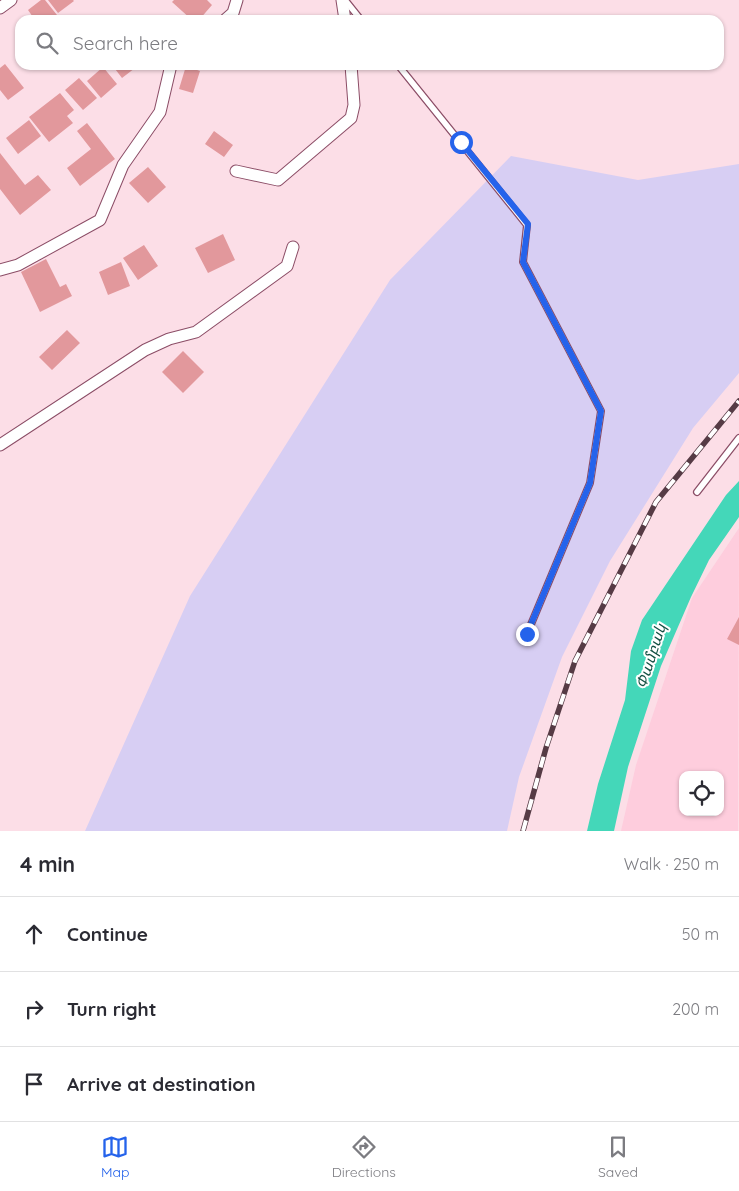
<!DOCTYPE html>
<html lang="en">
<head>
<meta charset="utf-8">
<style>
  :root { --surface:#fff; --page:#f2f2f3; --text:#2b2b33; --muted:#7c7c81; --line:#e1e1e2; --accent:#2563eb }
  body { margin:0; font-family:Quicksand,"Noto Sans Armenian",sans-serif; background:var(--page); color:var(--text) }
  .controls { position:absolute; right:15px; bottom:15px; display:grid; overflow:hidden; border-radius:10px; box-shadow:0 1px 4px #0004 }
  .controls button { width:45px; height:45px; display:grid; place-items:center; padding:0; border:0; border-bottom:1px solid var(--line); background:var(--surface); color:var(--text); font:25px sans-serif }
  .stop { position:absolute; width:15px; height:15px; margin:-11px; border:4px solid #2563eb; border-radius:50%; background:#fff }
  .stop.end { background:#2563eb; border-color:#fff; box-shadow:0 1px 5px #0008 }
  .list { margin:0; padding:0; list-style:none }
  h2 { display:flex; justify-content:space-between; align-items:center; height:65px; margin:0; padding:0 20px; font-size:21px }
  h2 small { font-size:16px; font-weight:400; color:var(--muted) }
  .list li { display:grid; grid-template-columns:32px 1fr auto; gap:15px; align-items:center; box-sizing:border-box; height:75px; padding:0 20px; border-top:1px solid var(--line) }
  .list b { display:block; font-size:19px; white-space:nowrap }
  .list em { font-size:16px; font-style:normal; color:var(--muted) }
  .icon { flex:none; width:28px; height:28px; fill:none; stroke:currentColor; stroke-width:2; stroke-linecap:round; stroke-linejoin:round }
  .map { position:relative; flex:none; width:739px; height:831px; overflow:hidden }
  .search { position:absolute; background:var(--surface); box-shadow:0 1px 4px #0004; left:15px; right:15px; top:15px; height:55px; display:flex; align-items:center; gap:12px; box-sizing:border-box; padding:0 18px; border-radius:15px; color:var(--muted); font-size:19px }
  .sheet { height:290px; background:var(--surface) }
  nav { display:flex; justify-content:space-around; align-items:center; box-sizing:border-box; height:70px; border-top:1px solid var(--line); background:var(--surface); font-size:14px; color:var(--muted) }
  nav a { display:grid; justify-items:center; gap:2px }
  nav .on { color:var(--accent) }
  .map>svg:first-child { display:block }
</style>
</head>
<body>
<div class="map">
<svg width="739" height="831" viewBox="0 0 739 831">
  <rect width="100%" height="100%" fill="#fcdee7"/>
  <path fill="#fecddd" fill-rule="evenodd" d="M 739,528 L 738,831 L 621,831 L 636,765 L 692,598 ZM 683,775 L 720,775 L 720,812 L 683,812 Z"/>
  <path fill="#d7cef3" d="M 511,156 L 638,180 L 739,164 L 739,373 L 693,428 L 610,561 L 562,657 L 519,777 L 507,831 L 85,831 L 190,596 L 390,280 Z"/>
  <path fill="#44d7b9" d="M 739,481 L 739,517 L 709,560 L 691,597 L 661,666 L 628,767 L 614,831 L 587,831 L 598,784 L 625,700 L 631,651 L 642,620 L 726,495 Z"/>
  <path fill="#e2989c" d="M 41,0 L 45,0 L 61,20 L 35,20 L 28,10 Z
    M 48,0 L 73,0 L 74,1 L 58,13 Z
    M 174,0 L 207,0 L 212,5 L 199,20 L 192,20 L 172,2 Z
    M 5,64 L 24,88 L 8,100 L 0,90 L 0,68 Z
    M 112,65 L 139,65 L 122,78 Z
    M 186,66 L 200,71 L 193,93 L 179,89 Z
    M 103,67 L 117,84 L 101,98 L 87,81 Z
    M 79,78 L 97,98 L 83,110 L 65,90 Z
    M 60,93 L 74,110 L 67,116 L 73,123 L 49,142 L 29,117 Z
    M 29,120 L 41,136 L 18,154 L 6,138 Z
    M 87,123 L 115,159 L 80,186 L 67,168 L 91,149 L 77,131 Z
    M 214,131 L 233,145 L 224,157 L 205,144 Z
    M 0,153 L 25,185 L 38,175 L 51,190 L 20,215 L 0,189 Z
    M 148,167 L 166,187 L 148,203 L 129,183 Z
    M 223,234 L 235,260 L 208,273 L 195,248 Z
    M 144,245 L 158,266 L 138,280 L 123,258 Z
    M 46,259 L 60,287 L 66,284 L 72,296 L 40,312 L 21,272 Z
    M 121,262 L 130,286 L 108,295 L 99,272 Z
    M 67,330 L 80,343 L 52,370 L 39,357 Z
    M 183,351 L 204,372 L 183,393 L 162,372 Z
    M 739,617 L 739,645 L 727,639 Z"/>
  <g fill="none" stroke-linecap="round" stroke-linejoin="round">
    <defs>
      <path id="service" d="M 345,0 L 361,20
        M 398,65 L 527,225 L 523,262 L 601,411 L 590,483 L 527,634
        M 697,492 L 739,438"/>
      <path id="minor" d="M 342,0 L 345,20
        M 0,8 L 11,0
        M 225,20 L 233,13 L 237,0
        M 236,171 L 278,180 L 351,118 L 354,105 L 351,65
        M 0,270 L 18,265 L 100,220 L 123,165 L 160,112 L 171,65
        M 0,445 L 145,350 L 169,339 L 196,332 L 287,266 L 293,247"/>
    </defs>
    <use href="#service" stroke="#8b4d66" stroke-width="8"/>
    <use href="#minor" stroke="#8b4d66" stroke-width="13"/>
    <use href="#service" stroke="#fff" stroke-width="5.5"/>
    <use href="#minor" stroke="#fff" stroke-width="11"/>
    <defs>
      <path id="rail" d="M 523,831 L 546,748 L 575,661 L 656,502 L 739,401"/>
    </defs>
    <use href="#rail" stroke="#563b45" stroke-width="5.5"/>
    <use href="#rail" stroke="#fff" stroke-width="4" stroke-dasharray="11" stroke-linecap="butt"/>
  </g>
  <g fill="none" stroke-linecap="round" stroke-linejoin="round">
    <path stroke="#2563eb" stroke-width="6" d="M 461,142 L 528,224 L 523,262 L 601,411 L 590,483 L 527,634"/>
  </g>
  <g text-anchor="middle" stroke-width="4" stroke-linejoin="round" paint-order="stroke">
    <g font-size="15" font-style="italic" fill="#135043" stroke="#fff">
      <text transform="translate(651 656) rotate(-72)" y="5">Փամբակ</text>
    </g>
  </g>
</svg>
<div class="controls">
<button><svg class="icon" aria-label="locate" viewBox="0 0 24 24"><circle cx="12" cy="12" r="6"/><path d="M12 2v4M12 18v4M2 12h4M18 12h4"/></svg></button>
</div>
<div class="stop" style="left:461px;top:142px"></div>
<div class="stop end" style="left:527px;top:634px"></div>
<div class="search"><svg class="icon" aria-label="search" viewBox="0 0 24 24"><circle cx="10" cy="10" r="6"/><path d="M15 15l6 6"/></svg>Search here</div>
</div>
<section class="sheet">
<h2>4 min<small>Walk · 250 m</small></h2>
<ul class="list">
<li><svg class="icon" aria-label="ahead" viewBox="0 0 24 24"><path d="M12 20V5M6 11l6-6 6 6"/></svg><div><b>Continue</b></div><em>50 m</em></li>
<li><svg class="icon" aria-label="right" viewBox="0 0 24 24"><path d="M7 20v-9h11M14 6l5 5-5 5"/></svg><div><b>Turn right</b></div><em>200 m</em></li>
<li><svg class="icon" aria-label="arrive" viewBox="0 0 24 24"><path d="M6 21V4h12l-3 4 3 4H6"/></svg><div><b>Arrive at destination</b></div></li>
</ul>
</section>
<nav>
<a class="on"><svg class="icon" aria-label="map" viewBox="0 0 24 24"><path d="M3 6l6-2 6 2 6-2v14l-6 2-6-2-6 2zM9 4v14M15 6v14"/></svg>Map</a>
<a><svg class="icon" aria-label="directions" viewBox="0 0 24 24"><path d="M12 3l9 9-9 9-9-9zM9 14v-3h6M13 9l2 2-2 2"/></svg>Directions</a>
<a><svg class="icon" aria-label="saved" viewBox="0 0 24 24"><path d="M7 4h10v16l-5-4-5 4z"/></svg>Saved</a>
</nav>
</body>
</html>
